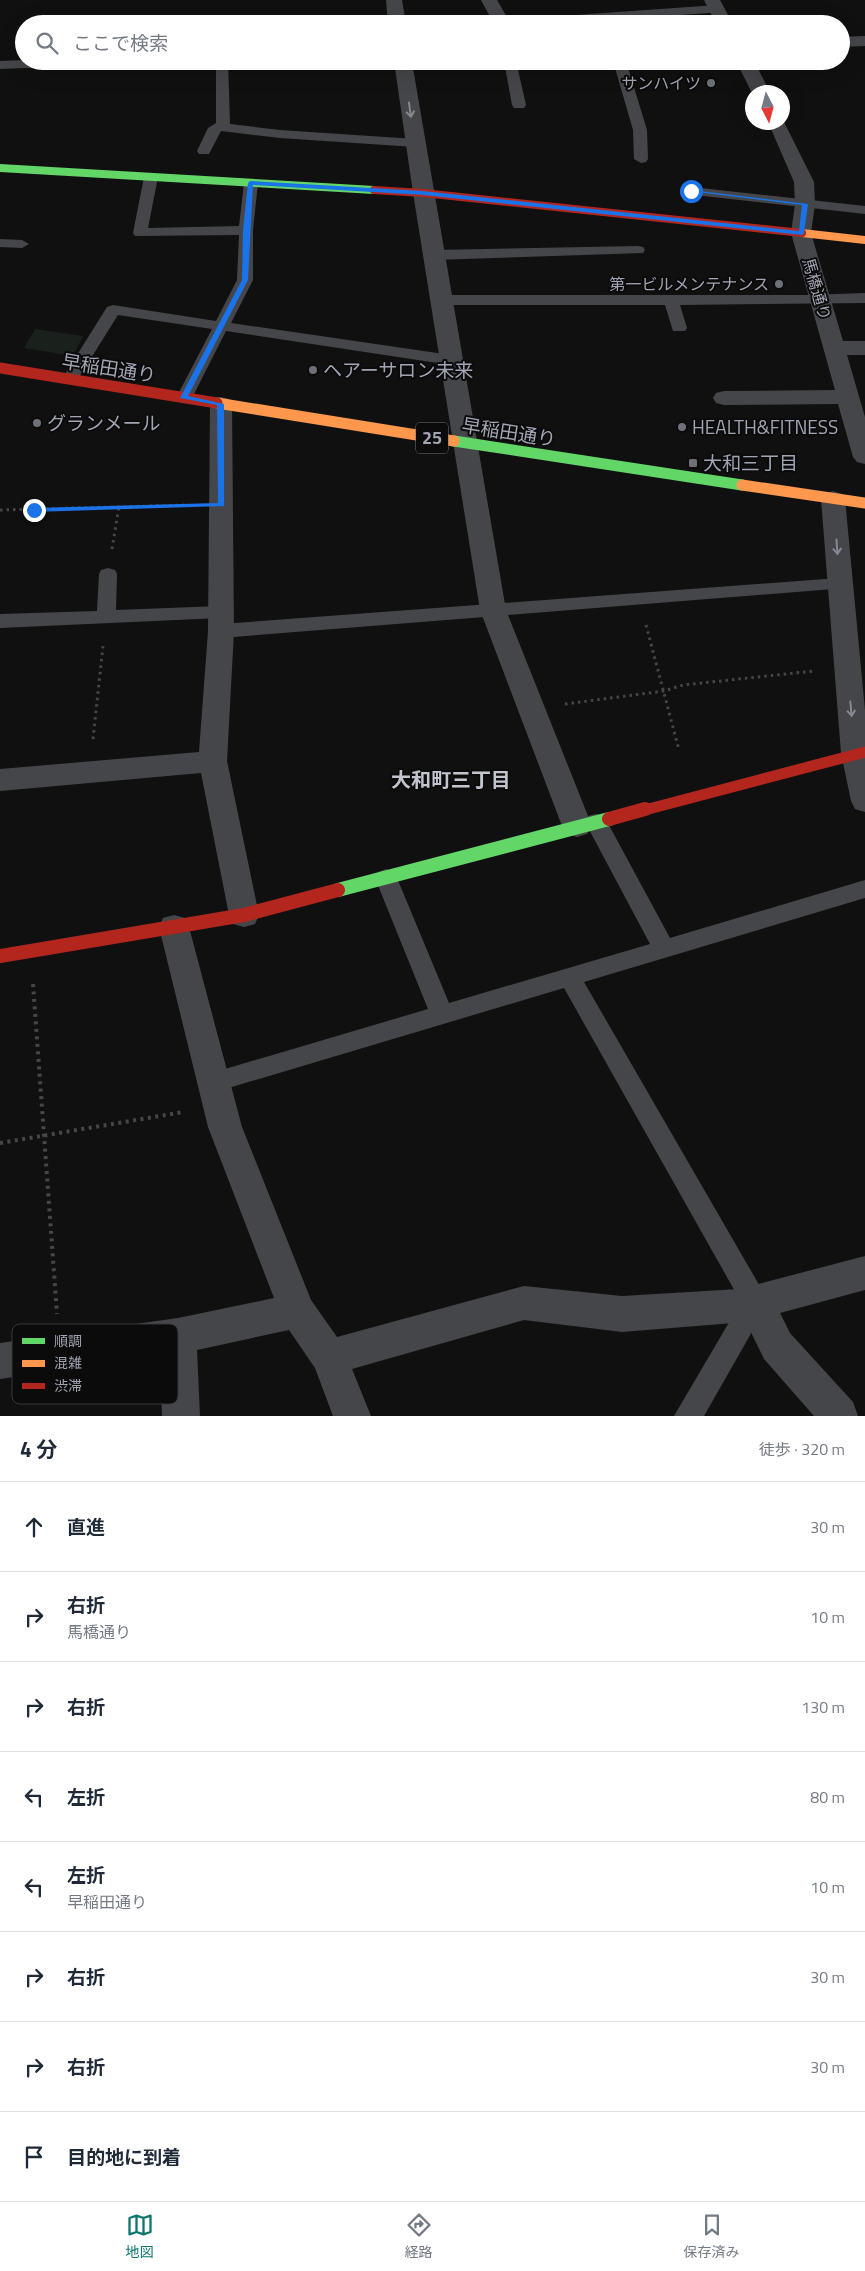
<!DOCTYPE html>
<html lang="ja">
<head>
<meta charset="utf-8">
<style>
  :root { --surface:#fff; --page:#f2f2f3; --text:#1f2937; --muted:#747a83; --line:#e0e1e3; --accent:#0f766e }
  body { margin:0; font-family:"Titillium Web","Noto Sans JP",sans-serif; background:var(--page); color:var(--text) }
  .compass { position:absolute; left:745px; top:85px; width:45px; height:45px; border-radius:50%; background:var(--surface); box-shadow:0 5px 20px #0002; rotate:174deg }
  .stop { position:absolute; width:15px; height:15px; margin:-11px; border:4px solid #1a73e8; border-radius:50%; background:#fff }
  .stop.end { background:#1a73e8; border-color:#fff; box-shadow:0 1px 5px #0008 }
  .list { margin:0; padding:0; list-style:none }
  h2 { display:flex; justify-content:space-between; align-items:center; height:65px; margin:0; padding:0 20px; font-size:21px }
  h2 small { font-size:16px; font-weight:400; color:var(--muted) }
  .list li { display:grid; grid-template-columns:32px 1fr auto; gap:15px; align-items:center; box-sizing:border-box; height:90px; padding:0 20px; border-top:1px solid var(--line) }
  .list b { display:block; font-size:19px; white-space:nowrap }
  .list p { margin:0; font-size:16px; white-space:nowrap; color:var(--muted) }
  .list em { font-size:16px; font-style:normal; color:var(--muted) }
  .icon { flex:none; width:28px; height:28px; fill:none; stroke:currentColor; stroke-width:2; stroke-linecap:round; stroke-linejoin:round }
  .map { position:relative; flex:none; width:865px; height:1416px; overflow:hidden }
  .search { position:absolute; background:var(--surface); box-shadow:0 5px 20px #0002; left:15px; right:15px; top:15px; height:55px; display:flex; align-items:center; gap:12px; box-sizing:border-box; padding:0 18px; border-radius:28px; color:var(--muted); font-size:19px }
  .sheet { height:785px; background:var(--surface) }
  nav { display:flex; justify-content:space-around; align-items:center; box-sizing:border-box; height:70px; border-top:1px solid var(--line); background:var(--surface); font-size:14px; color:var(--muted) }
  nav a { display:grid; justify-items:center; gap:2px }
  nav .on { color:var(--accent) }
  .map>svg:first-child { display:block }
</style>
</head>
<body>
<div class="map">
<svg width="865" height="1416" viewBox="0 0 865 1416">
  <rect width="100%" height="100%" fill="#101011"/>
  <path fill="#1a201b" d="M 35,329 L 83,336 L 73,356 L 24,348 Z"/>
  <g fill="none" stroke-linecap="round" stroke-linejoin="round">
    <path stroke="#46464b" stroke-width="3" stroke-dasharray="2.5 4" stroke-linecap="butt" d="M 0,510 L 189,505
      M 112,549 L 119,506
      M 646,625 L 679,750
      M 565,704 L 664,691 L 683,685 L 814,671
      M 93,739 L 103,646"/>
    <path stroke="#46464b" stroke-width="4" stroke-dasharray="3 4.5" stroke-linecap="butt" d="M 33,984 L 57,1314
      M 0,1143 L 183,1112"/>
    <path fill="#454649" fill-rule="evenodd" d="M 717,5 L 723,9 L 721,12 L 560,24 L 497,24 L 503,20 Z
      M 24,60 L 24,61 L 110,61 L 104,65 L 0,69 L 0,61 Z
      M 216,61 L 228,61 L 230,124 L 280,130 L 415,139 L 422,143 L 415,147 L 280,138 L 221,131 L 209,154 L 199,154 L 197,151 L 208,128 L 216,123 Z
      M 504,61 L 516,61 L 526,105 L 524,108 L 514,108 L 512,105 Z
      M 613,61 L 626,61 L 647,130 L 648,159 L 646,162 L 641,163 L 634,159 L 633,130 Z
      M 151,173 L 158,177 L 148,228 L 239,226 L 244,183 L 251,179 L 258,183 L 253,230 L 253,280 L 231,323 L 451,355 L 457,357 L 459,360 L 457,363 L 451,365 L 226,331 L 192,398 L 190,402 L 178,402 L 176,398 L 212,329 L 118,315 L 76,382 L 64,382 L 62,379 L 107,307 L 113,305 L 216,321 L 237,280 L 239,235 L 135,236 L 133,233 L 144,177 Z
      M 691,187 L 865,206 L 865,214 L 686,194 L 684,191 Z
      M 0,239 L 22,240 L 29,244 L 22,248 L 0,247 Z
      M 638,246 L 643,247 L 645,250 L 643,253 L 434,260 L 429,258 L 426,255 L 429,252 L 434,250 Z
      M 865,293 L 865,303 L 680,305 L 687,328 L 685,331 L 673,331 L 665,305 L 441,305 L 436,303 L 433,300 L 436,297 L 441,295 L 808,295 Z
      M 108,568 L 115,570 L 117,574 L 116,610 L 220,606 L 227,607 L 229,612 L 227,617 L 220,618 L 0,628 L 0,614 L 97,611 L 99,574 L 101,570 Z
      M 839,578 L 846,580 L 848,584 L 846,588 L 221,638 L 214,636 L 211,631 L 214,626 L 221,624 Z
      M 596,814 L 604,816 L 670,938 L 865,880 L 865,898 L 584,982 L 769,1302 L 704,1416 L 674,1416 L 741,1302 L 564,988 L 215,1092 L 206,1089 L 203,1082 L 206,1075 L 215,1072 L 428,1009 L 375,878 L 378,872 L 386,869 L 394,872 L 397,878 L 449,1003 L 650,944 L 585,822 L 588,816 Z"/>
    <path fill="#454649" fill-rule="evenodd" d="M 386,0 L 402,0 L 406,24 L 388,24 Z
      M 481,0 L 497,0 L 511,24 L 494,24 Z
      M 704,0 L 720,0 L 733,24 L 716,24 Z
      M 865,36 L 865,46 L 841,47 L 841,37 Z
      M 394,61 L 450,61 L 447,65 L 413,68 L 506,610 L 592,826 L 587,834 L 577,837 L 567,834 L 562,826 L 480,610 L 413,193 Z
      M 736,61 L 754,61 L 770,92 L 752,93 Z
      M 782,118 L 814,182 L 815,204 L 811,233 L 843,341 L 865,341 L 865,355 L 847,355 L 865,417 L 865,464 L 857,462 L 853,457 L 838,404 L 724,405 L 716,403 L 713,398 L 716,393 L 724,391 L 835,390 L 791,233 L 795,204 L 794,182 L 768,122 L 782,122 Z
      M 221,397 L 229,399 L 232,404 L 234,631 L 227,761 L 259,915 L 255,924 L 244,927 L 233,924 L 229,915 L 201,773 L 0,791 L 0,769 L 199,752 L 208,631 L 210,404 L 213,399 Z
      M 833,491 L 842,494 L 845,499 L 865,710 L 865,812 L 855,809 L 851,801 L 841,753 L 821,499 L 824,494 Z
      M 174,915 L 185,918 L 189,927 L 242,1127 L 311,1300 L 337,1337 L 524,1286 L 622,1296 L 739,1289 L 865,1256 L 865,1290 L 780,1313 L 790,1333 L 853,1402 L 858,1416 L 814,1416 L 764,1359 L 746,1322 L 622,1332 L 524,1320 L 352,1369 L 371,1416 L 333,1416 L 315,1368 L 289,1330 L 197,1350 L 200,1416 L 162,1416 L 160,1356 L 0,1379 L 0,1343 L 178,1318 L 274,1298 L 208,1127 L 159,927 L 163,918 Z"/>
    <path stroke="#63d668" stroke-width="8" d="M 0,168 L 374,190"/>
    <path stroke="#63d668" stroke-width="11" d="M 454,441 L 742,485"/>
    <path stroke="#63d668" stroke-width="14" d="M 338,890 L 609,819"/>
    <path stroke="#ff974d" stroke-width="8" d="M 802,233 L 865,240"/>
    <path stroke="#ff974d" stroke-width="11" d="M 217,403 L 454,441
      M 742,485 L 865,503"/>
    <path stroke="#b3261e" stroke-width="8" d="M 374,190 L 423,193 L 802,233"/>
    <path stroke="#b3261e" stroke-width="11" d="M 0,368 L 217,403
      M 641,811 L 865,752"/>
    <path stroke="#b3261e" stroke-width="14" d="M 609,819 L 645,809
      M 0,956 L 244,915 L 338,890"/>
  </g>
  <defs><path id="oneway-shaft" d="M-6 0H5M1.5-3L5.5 0L1.5 3" fill="none" stroke-width="1.6" stroke-linecap="round" stroke-linejoin="round" transform="scale(1.25)"/></defs>
  <g stroke="#858892">
    <use href="#oneway-shaft" transform="translate(410 110) rotate(82)"/>
    <use href="#oneway-shaft" transform="translate(837 547) rotate(86)"/>
    <use href="#oneway-shaft" transform="translate(851 709) rotate(85)"/>
  </g>
  <path fill="#1a73e8" d="M 250,181 L 423,191 L 799,231 L 802,205 L 688,191 L 691,190 L 808,204 L 804,233 L 802,235 L 423,195 L 253,185 L 248,280 L 188,396 L 224,404 L 224,506 L 32,512 L 31,510 L 34,508 L 218,503 L 217,405 L 180,398 L 242,280 L 243,230 L 248,183 Z"/>
  <g fill="#6e707a" stroke="#0b0b0c" stroke-width="2">
    <circle cx="711" cy="83" r="5"/>
    <circle cx="779" cy="284" r="5"/>
    <circle cx="313" cy="370" r="5"/>
    <circle cx="37" cy="423" r="5"/>
    <circle cx="682" cy="427" r="5"/>
    <rect x="688" y="458" width="10" height="10" rx="2.5"/>
  </g>
  <g text-anchor="middle" stroke-width="4" stroke-linejoin="round" paint-order="stroke">
    <g font-size="16" fill="#a1a4b2" stroke="#0b0b0c" text-anchor="end">
      <text x="701" y="89">サンハイツ</text>
      <text x="769" y="290">第一ビルメンテナンス</text>
    </g>
    <g font-size="16" fill="#a1a4b2" stroke="#0b0b0c">
      <text transform="translate(817 289) rotate(74)" y="6">馬橋通り</text>
    </g>
    <rect fill="#0b0b0c" stroke="#747680" stroke-width="1" x="416" y="422.5" width="32" height="31" rx="4"/>
    <g font-size="18" font-weight="bold" fill="#a1a4b2">
      <text x="432" y="444">25</text>
    </g>
    <g font-size="19" fill="#a1a4b2" stroke="#0b0b0c">
      <text transform="translate(109 368) rotate(9)" y="7">早稲田通り</text>
      <text transform="translate(509 432) rotate(9)" y="7">早稲田通り</text>
    </g>
    <g font-size="19" fill="#a1a4b2" stroke="#0b0b0c" text-anchor="start">
      <text x="323" y="377">ヘアーサロン未来</text>
      <text x="47" y="430">グランメール</text>
      <text x="692" y="434">HEALTH&amp;FITNESS</text>
      <text x="703" y="470">大和三丁目</text>
    </g>
    <g font-size="20" font-weight="bold" fill="#c2c4ce" stroke="#0b0b0c">
      <text x="451" y="787">大和町三丁目</text>
    </g>
  </g>
  <rect x="12" y="1324" width="166" height="80" rx="8" fill="#0b0b0c" stroke="#38393e" stroke-width="1"/>
  <rect x="22" y="1338" width="23" height="6" fill="#63d668"/>
  <rect x="22" y="1360" width="23" height="7" fill="#ff974d"/>
  <rect x="22" y="1383" width="23" height="6" fill="#b3261e"/>
  <g font-size="14" fill="#a1a4b2">
    <text x="54" y="1346">順調</text>
    <text x="54" y="1368">混雑</text>
    <text x="54" y="1391">渋滞</text>
  </g>
</svg>
<svg class="compass" viewBox="-18 -18 36 36"><path d="M0-13l5 13h-10z" fill="#e53935"/><path d="M0 13l5-13h-10z" fill="#747a83"/></svg>
<div class="stop" style="left:691px;top:191px"></div>
<div class="stop end" style="left:34px;top:510px"></div>
<div class="search"><svg class="icon" aria-label="search" viewBox="0 0 24 24"><circle cx="10" cy="10" r="6"/><path d="M15 15l6 6"/></svg>ここで検索</div>
</div>
<section class="sheet">
<h2>4 分<small>徒歩 · 320 m</small></h2>
<ul class="list">
<li><svg class="icon" aria-label="ahead" viewBox="0 0 24 24"><path d="M12 20V5M6 11l6-6 6 6"/></svg><div><b>直進</b></div><em>30 m</em></li>
<li><svg class="icon" aria-label="right" viewBox="0 0 24 24"><path d="M7 20v-9h11M14 6l5 5-5 5"/></svg><div><b>右折</b><p>馬橋通り</p></div><em>10 m</em></li>
<li><svg class="icon" aria-label="right" viewBox="0 0 24 24"><path d="M7 20v-9h11M14 6l5 5-5 5"/></svg><div><b>右折</b></div><em>130 m</em></li>
<li><svg class="icon" aria-label="left" viewBox="0 0 24 24"><path d="M17 20v-9H6M10 6l-5 5 5 5"/></svg><div><b>左折</b></div><em>80 m</em></li>
<li><svg class="icon" aria-label="left" viewBox="0 0 24 24"><path d="M17 20v-9H6M10 6l-5 5 5 5"/></svg><div><b>左折</b><p>早稲田通り</p></div><em>10 m</em></li>
<li><svg class="icon" aria-label="right" viewBox="0 0 24 24"><path d="M7 20v-9h11M14 6l5 5-5 5"/></svg><div><b>右折</b></div><em>30 m</em></li>
<li><svg class="icon" aria-label="right" viewBox="0 0 24 24"><path d="M7 20v-9h11M14 6l5 5-5 5"/></svg><div><b>右折</b></div><em>30 m</em></li>
<li><svg class="icon" aria-label="arrive" viewBox="0 0 24 24"><path d="M6 21V4h12l-3 4 3 4H6"/></svg><div><b>目的地に到着</b></div></li>
</ul>
</section>
<nav>
<a class="on"><svg class="icon" aria-label="map" viewBox="0 0 24 24"><path d="M3 6l6-2 6 2 6-2v14l-6 2-6-2-6 2zM9 4v14M15 6v14"/></svg>地図</a>
<a><svg class="icon" aria-label="directions" viewBox="0 0 24 24"><path d="M12 3l9 9-9 9-9-9zM9 14v-3h6M13 9l2 2-2 2"/></svg>経路</a>
<a><svg class="icon" aria-label="saved" viewBox="0 0 24 24"><path d="M7 4h10v16l-5-4-5 4z"/></svg>保存済み</a>
</nav>
</body>
</html>
